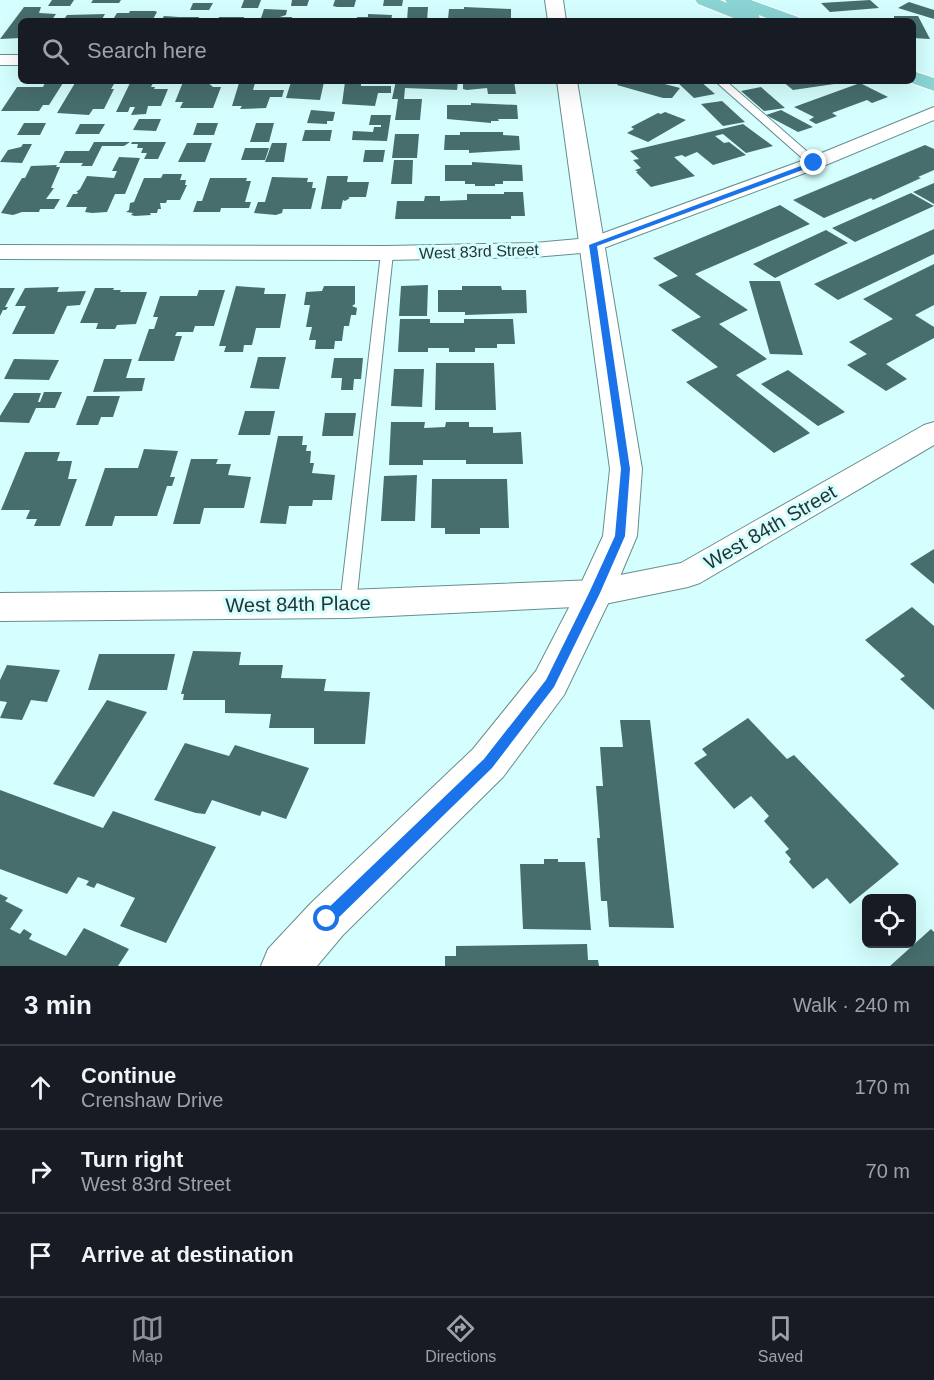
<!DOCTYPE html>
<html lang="en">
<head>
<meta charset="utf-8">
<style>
  :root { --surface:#171b24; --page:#242831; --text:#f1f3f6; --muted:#9ea1a6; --line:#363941; --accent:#8c9099 }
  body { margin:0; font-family:Helvetica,sans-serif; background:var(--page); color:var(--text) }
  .controls { position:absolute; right:18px; bottom:18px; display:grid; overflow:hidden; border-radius:9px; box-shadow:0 6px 24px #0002 }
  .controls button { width:54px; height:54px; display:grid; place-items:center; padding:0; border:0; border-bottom:2px solid var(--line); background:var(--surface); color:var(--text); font:30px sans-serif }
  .stop { position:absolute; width:18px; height:18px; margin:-14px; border:4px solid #1a73e8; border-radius:50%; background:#fff }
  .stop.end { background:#1a73e8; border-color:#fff; box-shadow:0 2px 6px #0008 }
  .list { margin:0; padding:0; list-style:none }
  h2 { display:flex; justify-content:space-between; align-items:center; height:78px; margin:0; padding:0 24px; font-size:26px }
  h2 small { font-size:20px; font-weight:400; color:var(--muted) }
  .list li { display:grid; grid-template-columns:39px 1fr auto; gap:18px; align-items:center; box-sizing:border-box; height:84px; padding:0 24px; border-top:2px solid var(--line) }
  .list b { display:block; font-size:22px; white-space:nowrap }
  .list p { margin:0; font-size:20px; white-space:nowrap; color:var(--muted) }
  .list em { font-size:20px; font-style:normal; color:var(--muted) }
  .icon { flex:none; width:33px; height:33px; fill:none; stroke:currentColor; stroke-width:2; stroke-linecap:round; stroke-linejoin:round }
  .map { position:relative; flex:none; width:934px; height:966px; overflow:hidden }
  .search { position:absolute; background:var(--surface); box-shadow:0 6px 24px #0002; left:18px; right:18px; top:18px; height:66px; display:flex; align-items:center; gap:15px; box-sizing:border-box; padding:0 21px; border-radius:9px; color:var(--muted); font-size:22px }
  .sheet { height:330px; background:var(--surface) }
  nav { display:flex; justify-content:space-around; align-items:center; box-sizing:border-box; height:84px; border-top:2px solid var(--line); background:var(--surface); font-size:16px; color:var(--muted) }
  nav a { display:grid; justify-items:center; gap:3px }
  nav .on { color:var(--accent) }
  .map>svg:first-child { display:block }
</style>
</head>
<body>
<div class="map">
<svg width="934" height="966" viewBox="0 0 934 966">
  <rect width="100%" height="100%" fill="#d4fffe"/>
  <path fill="#476d6d" d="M 52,0 L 74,0 L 70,6 L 48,6 Z
    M 93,0 L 121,0 L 119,3 L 91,3 Z
    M 244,0 L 261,0 L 258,8 L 241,8 Z
    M 292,0 L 309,0 L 307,6 L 291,6 Z
    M 335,0 L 356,0 L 354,7 L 337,7 L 333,6 Z
    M 384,0 L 403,0 L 402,6 L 383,6 Z
    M 870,0 L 879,8 L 830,12 L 821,3 Z
    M 909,2 L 934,10 L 934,19 L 898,8 Z
    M 193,3 L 213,3 L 209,10 L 190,10 Z
    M 24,7 L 41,7 L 39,13 L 56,14 L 51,21 L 21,21 L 21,38 L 0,39 Z
    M 408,7 L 428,7 L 427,21 L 407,21 Z
    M 464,7 L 511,9 L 511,19 L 470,21 L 470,19 L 448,19 L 449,9 L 464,9 Z
    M 264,9 L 287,10 L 286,15 L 280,17 L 292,17 L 291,21 L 260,21 Z
    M 130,11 L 155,11 L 157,12 L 152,21 L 112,21 L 117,13 L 129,13 Z
    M 105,14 L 101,21 L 63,21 L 67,15 Z
    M 368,14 L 392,15 L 391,21 L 357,21 L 357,17 L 368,17 Z
    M 164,16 L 179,17 L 199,17 L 198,21 L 161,21 Z
    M 894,16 L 918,16 L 930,39 L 913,38 L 913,21 L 894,21 Z
    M 219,17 L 244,17 L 243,21 L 218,21 Z
    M 312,81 L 324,82 L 320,100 L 286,98 L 291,82 Z
    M 396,81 L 458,81 L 457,90 L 405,88 L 404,99 L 422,99 L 420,120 L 395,120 L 398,99 L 392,99 Z
    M 463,81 L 514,81 L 516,94 L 488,94 L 487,88 L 467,90 L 463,89 Z
    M 620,81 L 653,81 L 680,88 L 672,98 L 663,98 L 617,85 Z
    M 676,81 L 700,81 L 715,94 L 694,98 Z
    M 782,81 L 848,81 L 848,82 L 793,90 Z
    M 183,82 L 207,82 L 213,87 L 221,87 L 213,108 L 180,108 L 183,102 L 175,102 Z
    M 345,82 L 361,82 L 361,86 L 391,86 L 391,93 L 378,93 L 375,106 L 342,104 Z
    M 45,83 L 63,83 L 49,105 L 43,105 L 39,111 L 1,111 L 17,87 L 43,87 Z
    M 75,83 L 110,84 L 114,84 L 111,89 L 114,89 L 104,109 L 93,109 L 89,115 L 57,113 Z
    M 130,83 L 153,83 L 151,87 L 155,87 L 154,89 L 168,89 L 161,106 L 148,106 L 146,114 L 131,115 L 135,107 L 130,107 L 128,112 L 116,112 Z
    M 239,83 L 255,83 L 253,90 L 284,90 L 282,97 L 270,97 L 266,108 L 240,109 L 242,106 L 232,106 Z
    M 860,83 L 888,97 L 872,103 L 867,100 L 832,113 L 837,116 L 816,124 L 809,120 L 814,117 L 794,107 Z
    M 761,87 L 785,108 L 764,111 L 741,91 Z
    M 722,101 L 745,122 L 723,126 L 701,104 Z
    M 471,103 L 517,105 L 518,119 L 498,119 L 499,121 L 491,121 L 491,123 L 447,119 L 447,105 L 471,105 Z
    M 311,110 L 335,112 L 333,121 L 327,121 L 327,124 L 307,123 Z
    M 781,110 L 813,127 L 798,132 L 766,115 Z
    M 665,112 L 686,120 L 648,142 L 627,133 L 634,129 L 631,127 L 658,113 L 661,114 Z
    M 371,115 L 391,115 L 387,141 L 352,140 L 353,131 L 373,132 L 374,127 L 381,127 L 381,125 L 369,125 Z
    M 139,119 L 161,119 L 156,131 L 133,130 Z
    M 24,123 L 46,123 L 40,135 L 17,135 Z
    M 197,123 L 218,123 L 214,135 L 193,135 Z
    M 256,123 L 274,123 L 269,142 L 250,142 Z
    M 80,124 L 105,124 L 99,134 L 75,134 Z
    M 743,124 L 773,146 L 746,153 L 723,134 L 715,136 L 724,143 L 729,142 L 746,155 L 713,165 L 697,152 L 685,157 L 682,155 L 674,157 L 695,176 L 651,187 L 636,172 L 638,172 L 635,170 L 641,168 L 633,160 L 639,159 L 630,151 Z
    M 305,130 L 332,130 L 330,141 L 302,141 Z
    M 460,132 L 503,132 L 503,135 L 519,136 L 520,150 L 469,153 L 469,150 L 444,150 L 445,135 L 460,135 Z
    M 395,134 L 419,134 L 417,158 L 392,158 Z
    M 94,142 L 130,142 L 124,146 L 102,146 L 92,166 L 81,166 L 83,163 L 59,163 L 65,151 L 89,151 Z
    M 132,142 L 166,142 L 158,159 L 144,159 L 147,153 L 141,153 L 143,148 L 137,148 L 138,144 L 131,144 Z
    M 187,143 L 212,143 L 205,162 L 178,162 Z
    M 272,143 L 287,143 L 284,162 L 265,162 Z
    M 23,144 L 32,144 L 22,163 L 0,162 L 8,150 L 21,147 Z
    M 925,145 L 934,149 L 934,170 L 918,177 L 921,178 L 873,200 L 871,198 L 824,218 L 793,200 Z
    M 245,148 L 269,148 L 265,160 L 241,160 Z
    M 365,150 L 385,150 L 383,162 L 363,162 Z
    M 119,157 L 140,158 L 125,194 L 115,194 L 107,212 L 92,213 L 85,212 L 87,207 L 66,207 L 73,194 L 77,194 L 78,192 L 76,192 L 80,189 L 87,176 L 114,178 L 117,171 L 112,171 Z
    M 394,160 L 413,160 L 412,184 L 391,184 Z
    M 472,162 L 522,165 L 523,181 L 503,181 L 503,184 L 495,184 L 495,186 L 475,186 L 475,184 L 465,184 L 465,181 L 445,181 L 445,165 L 472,165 Z
    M 57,165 L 56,167 L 60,167 L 51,188 L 54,188 L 46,199 L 60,199 L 54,209 L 40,209 L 39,212 L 22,212 L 13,215 L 1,213 L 22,178 L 25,178 L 31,166 Z
    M 163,174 L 182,174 L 180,180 L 186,180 L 185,185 L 187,185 L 180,200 L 167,200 L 166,203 L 160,203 L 161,209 L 158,209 L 157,213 L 150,213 L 151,215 L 135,216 L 131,215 L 133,213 L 126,212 L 129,210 L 130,203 L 134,202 L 144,178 L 161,178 Z
    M 327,176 L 348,176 L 347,182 L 369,182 L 366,197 L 348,197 L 350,198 L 345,201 L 343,200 L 341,209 L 321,209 Z
    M 272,177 L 308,178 L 307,182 L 313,182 L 312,188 L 316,188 L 311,209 L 283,209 L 282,213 L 276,215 L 254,213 L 258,202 L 265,202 Z
    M 210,178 L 247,178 L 246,181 L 251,181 L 245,202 L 251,202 L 249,208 L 221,208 L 220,212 L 193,212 L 197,201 L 202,201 Z
    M 934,183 L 934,204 L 913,192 Z
    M 504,192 L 523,192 L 525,216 L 511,216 L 511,219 L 395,219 L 397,201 L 424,201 L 425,196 L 440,196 L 440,201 L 467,200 L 467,194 L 504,194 Z
    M 911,193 L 934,206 L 855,242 L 832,228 Z
    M 780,205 L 810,224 L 695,274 L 748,310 L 719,324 L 767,359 L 736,375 L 810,433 L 774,453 L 686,382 L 718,367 L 671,330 L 701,317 L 658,285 L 678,276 L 653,258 Z
    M 934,229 L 934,254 L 838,300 L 814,284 Z
    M 826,230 L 848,243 L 775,278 L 753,264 Z
    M 934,264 L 934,305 L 915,315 L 934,327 L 934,338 L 886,364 L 907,379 L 886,391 L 847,365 L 867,354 L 849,342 L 893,319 L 863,299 Z
    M 749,281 L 780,281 L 803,355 L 770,354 Z
    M 428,285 L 427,316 L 399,316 L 401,286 Z
    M 236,286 L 265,288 L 264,294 L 286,294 L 280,328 L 256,328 L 252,345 L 244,345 L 243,352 L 224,352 L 226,346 L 219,346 Z
    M 324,286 L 355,286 L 355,304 L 352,306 L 357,308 L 356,315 L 351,315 L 349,326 L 344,326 L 342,341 L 335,341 L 334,349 L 315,349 L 316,340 L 309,340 L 312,327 L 306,327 L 310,305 L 304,305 L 306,292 L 322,291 Z
    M 462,286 L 501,286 L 502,290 L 526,290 L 527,313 L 465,315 L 465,312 L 438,312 L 438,290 L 462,290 Z
    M 59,287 L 57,292 L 86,291 L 80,305 L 67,306 L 54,334 L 12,334 L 26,306 L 15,306 L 25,288 Z
    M 0,288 L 15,288 L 5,307 L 8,307 L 6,310 L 3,310 L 0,316 Z
    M 95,288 L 114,288 L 113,290 L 121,290 L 120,292 L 147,292 L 136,324 L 117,325 L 115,329 L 96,329 L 98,323 L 80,323 Z
    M 199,290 L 225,290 L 214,326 L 195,326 L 193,332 L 177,332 L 175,336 L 182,336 L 174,361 L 138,361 L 149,329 L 154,329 L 158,317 L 153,317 L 160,296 L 197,296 Z
    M 400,319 L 430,319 L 430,323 L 464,323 L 464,319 L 513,319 L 515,344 L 497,344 L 497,348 L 475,348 L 475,352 L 449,352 L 449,348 L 428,348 L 428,352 L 398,352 Z
    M 258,357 L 286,357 L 279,389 L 250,388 Z
    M 334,358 L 363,358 L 361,379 L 354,379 L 353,390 L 341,390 L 342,378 L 331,378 Z
    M 14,359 L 59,360 L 49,380 L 4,379 Z
    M 104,359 L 132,359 L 126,378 L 145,378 L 142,391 L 93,392 Z
    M 436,363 L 494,363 L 496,410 L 435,410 Z
    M 394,369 L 424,369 L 422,407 L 391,406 Z
    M 788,370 L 845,412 L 818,426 L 761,384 Z
    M 44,392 L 62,392 L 55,408 L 36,408 L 29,423 L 0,422 L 0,416 L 14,393 L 41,393 L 38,402 L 40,402 Z
    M 87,396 L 120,396 L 113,417 L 101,417 L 98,425 L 76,425 Z
    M 245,411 L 275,411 L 270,435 L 238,435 Z
    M 325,413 L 356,413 L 353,436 L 322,436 Z
    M 391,422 L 425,422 L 424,428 L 445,427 L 446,422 L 469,422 L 469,427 L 493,427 L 493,433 L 521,432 L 523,464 L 466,464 L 466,460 L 423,460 L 423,465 L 389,465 Z
    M 278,436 L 303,436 L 302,445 L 307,445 L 306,451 L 311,451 L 310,463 L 314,463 L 312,473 L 335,475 L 332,500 L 313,500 L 312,506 L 289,506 L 286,524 L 260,523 Z
    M 144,449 L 178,451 L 170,477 L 175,477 L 172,486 L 167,486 L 157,516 L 115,516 L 112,526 L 85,526 L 105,468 L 138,468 Z
    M 25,452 L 60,452 L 57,461 L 72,461 L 68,479 L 77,479 L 60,526 L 34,526 L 37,519 L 26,519 L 30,510 L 1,510 Z
    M 191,459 L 218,459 L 216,464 L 231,464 L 228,475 L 251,477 L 244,508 L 204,508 L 200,524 L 173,524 Z
    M 417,475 L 415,521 L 381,521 L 384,476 Z
    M 432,479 L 507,479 L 509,528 L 480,528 L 480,534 L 445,534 L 445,528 L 431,528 Z
    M 934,549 L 934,584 L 910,564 Z
    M 912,607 L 934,626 L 934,710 L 900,679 L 905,676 L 865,640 Z
    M 193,651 L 241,652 L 239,665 L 283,665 L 281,678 L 326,679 L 324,691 L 370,692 L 365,744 L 314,744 L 314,728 L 269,728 L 271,714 L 225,713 L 225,700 L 183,700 L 184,694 L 181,694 Z
    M 99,654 L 175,654 L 167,690 L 88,690 Z
    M 7,665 L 60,670 L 47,702 L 31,700 L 22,720 L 0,718 L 7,702 L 0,701 L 0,680 Z
    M 107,700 L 147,712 L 94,797 L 53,784 Z
    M 748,718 L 787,759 L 794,755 L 899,864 L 850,904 L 827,878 L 813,889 L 789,862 L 791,859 L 785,852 L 789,849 L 764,821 L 769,816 L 751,796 L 734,809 L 694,763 L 707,755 L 702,749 Z
    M 620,720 L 650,720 L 674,928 L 609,927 L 607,901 L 601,901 L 597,838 L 600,838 L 596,786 L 603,786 L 600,747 L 623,747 Z
    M 185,743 L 229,756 L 235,745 L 309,768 L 286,819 L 262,811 L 260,816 L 212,800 L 205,814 L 196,813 L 154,800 Z
    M 0,790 L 103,828 L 113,811 L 216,847 L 166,943 L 120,926 L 135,898 L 97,883 L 94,888 L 86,885 L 89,881 L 78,877 L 67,894 L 0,869 Z
    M 544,859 L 558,859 L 558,862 L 585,862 L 591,930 L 523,929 L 520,864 L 544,864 Z
    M 0,894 L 8,898 L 5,901 L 23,910 L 10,929 L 20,934 L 24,929 L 32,934 L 29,939 L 66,956 L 84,928 L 129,949 L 118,966 L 0,966 Z
    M 931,929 L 934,932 L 934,966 L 890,966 Z
    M 587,944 L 588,960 L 598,960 L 599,966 L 445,966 L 445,956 L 456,956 L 456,946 Z"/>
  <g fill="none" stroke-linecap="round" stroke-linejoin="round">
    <defs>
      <path id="service" d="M 715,81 L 726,81 L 818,161 L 818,165 L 810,165 Z
        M 387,249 L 393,253 L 356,604 L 354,609 L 348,611 L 342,609 L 340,604 L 381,253 Z"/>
      <path id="minor" d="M 0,55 L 21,55 L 21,65 L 0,65 Z
        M 934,107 L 934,120 L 821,167 L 593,252 L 534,257 L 387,260 L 0,259 L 0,245 L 387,246 L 534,243 L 590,238 L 807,159 Z
        M 934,422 L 934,445 L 700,583 L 688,587 L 595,606 L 348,618 L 0,621 L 0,593 L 348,590 L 595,580 L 681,563 L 924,425 Z"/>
      <path id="secondary" d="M 545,0 L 563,0 L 566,21 L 548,21 Z
        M 557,81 L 577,81 L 642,469 L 637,536 L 613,593 L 564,695 L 503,777 L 343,935 L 317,966 L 261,966 L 268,949 L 311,903 L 473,749 L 536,671 L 577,592 L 603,536 L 610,469 Z"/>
      <path id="primary" d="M 695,0 L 720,0 L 727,3 L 725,0 L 751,0 L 798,17 L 800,21 L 774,21 L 759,15 L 760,21 L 741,21 L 698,4 Z
        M 913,71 L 934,78 L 934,91 L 906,81 L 913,81 Z"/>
    </defs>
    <use href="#service" stroke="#678e8d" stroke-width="2"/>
    <use href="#minor" stroke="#678e8d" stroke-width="2"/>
    <use href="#secondary" stroke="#678e8d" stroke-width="2"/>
    <use href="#primary" stroke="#fff" stroke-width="2"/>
    <use href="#service" fill="#fff" fill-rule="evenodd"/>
    <use href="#minor" fill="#fff" fill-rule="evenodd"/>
    <use href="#secondary" fill="#fff" fill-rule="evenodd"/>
    <use href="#primary" fill="#8ad4d4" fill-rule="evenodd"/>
  </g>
  <path fill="#1a73e8" d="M 814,161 L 816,165 L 597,246 L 630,469 L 625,536 L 600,593 L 554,687 L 492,768 L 332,924 L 327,926 L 322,924 L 320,919 L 322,914 L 484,759 L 546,680 L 589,593 L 615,536 L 621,469 L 589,245 Z"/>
  <g text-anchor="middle" stroke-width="6" stroke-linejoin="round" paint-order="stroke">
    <g font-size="16" fill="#253535" stroke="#d4fffe">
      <text transform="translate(479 251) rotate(-2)" y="6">West 83rd Street</text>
    </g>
    <g font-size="20" fill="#253535" stroke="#d4fffe">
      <text transform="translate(770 527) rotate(-30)" y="7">West 84th Street</text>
      <text transform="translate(298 604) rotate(-1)" y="7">West 84th Place</text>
    </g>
  </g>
</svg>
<div class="controls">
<button><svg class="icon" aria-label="locate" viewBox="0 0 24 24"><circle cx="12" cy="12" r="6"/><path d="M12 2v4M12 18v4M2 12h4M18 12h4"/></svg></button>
</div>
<div class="stop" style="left:327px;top:919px"></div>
<div class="stop end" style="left:814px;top:163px"></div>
<div class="search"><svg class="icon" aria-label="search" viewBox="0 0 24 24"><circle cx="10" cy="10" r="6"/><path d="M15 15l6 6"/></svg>Search here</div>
</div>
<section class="sheet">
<h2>3 min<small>Walk · 240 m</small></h2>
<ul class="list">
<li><svg class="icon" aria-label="ahead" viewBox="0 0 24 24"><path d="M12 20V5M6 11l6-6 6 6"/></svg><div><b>Continue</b><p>Crenshaw Drive</p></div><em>170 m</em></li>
<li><svg class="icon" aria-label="right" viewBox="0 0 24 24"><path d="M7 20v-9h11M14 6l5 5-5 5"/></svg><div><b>Turn right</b><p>West 83rd Street</p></div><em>70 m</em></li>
<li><svg class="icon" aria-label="arrive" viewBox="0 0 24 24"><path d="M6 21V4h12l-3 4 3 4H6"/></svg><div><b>Arrive at destination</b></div></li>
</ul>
</section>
<nav>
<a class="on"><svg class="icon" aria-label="map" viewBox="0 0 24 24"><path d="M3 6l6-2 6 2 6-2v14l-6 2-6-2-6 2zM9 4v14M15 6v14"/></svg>Map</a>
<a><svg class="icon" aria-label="directions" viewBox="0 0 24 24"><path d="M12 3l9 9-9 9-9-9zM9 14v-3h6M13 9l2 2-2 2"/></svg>Directions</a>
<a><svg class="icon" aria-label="saved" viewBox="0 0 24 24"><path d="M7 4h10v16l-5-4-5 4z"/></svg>Saved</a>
</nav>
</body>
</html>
